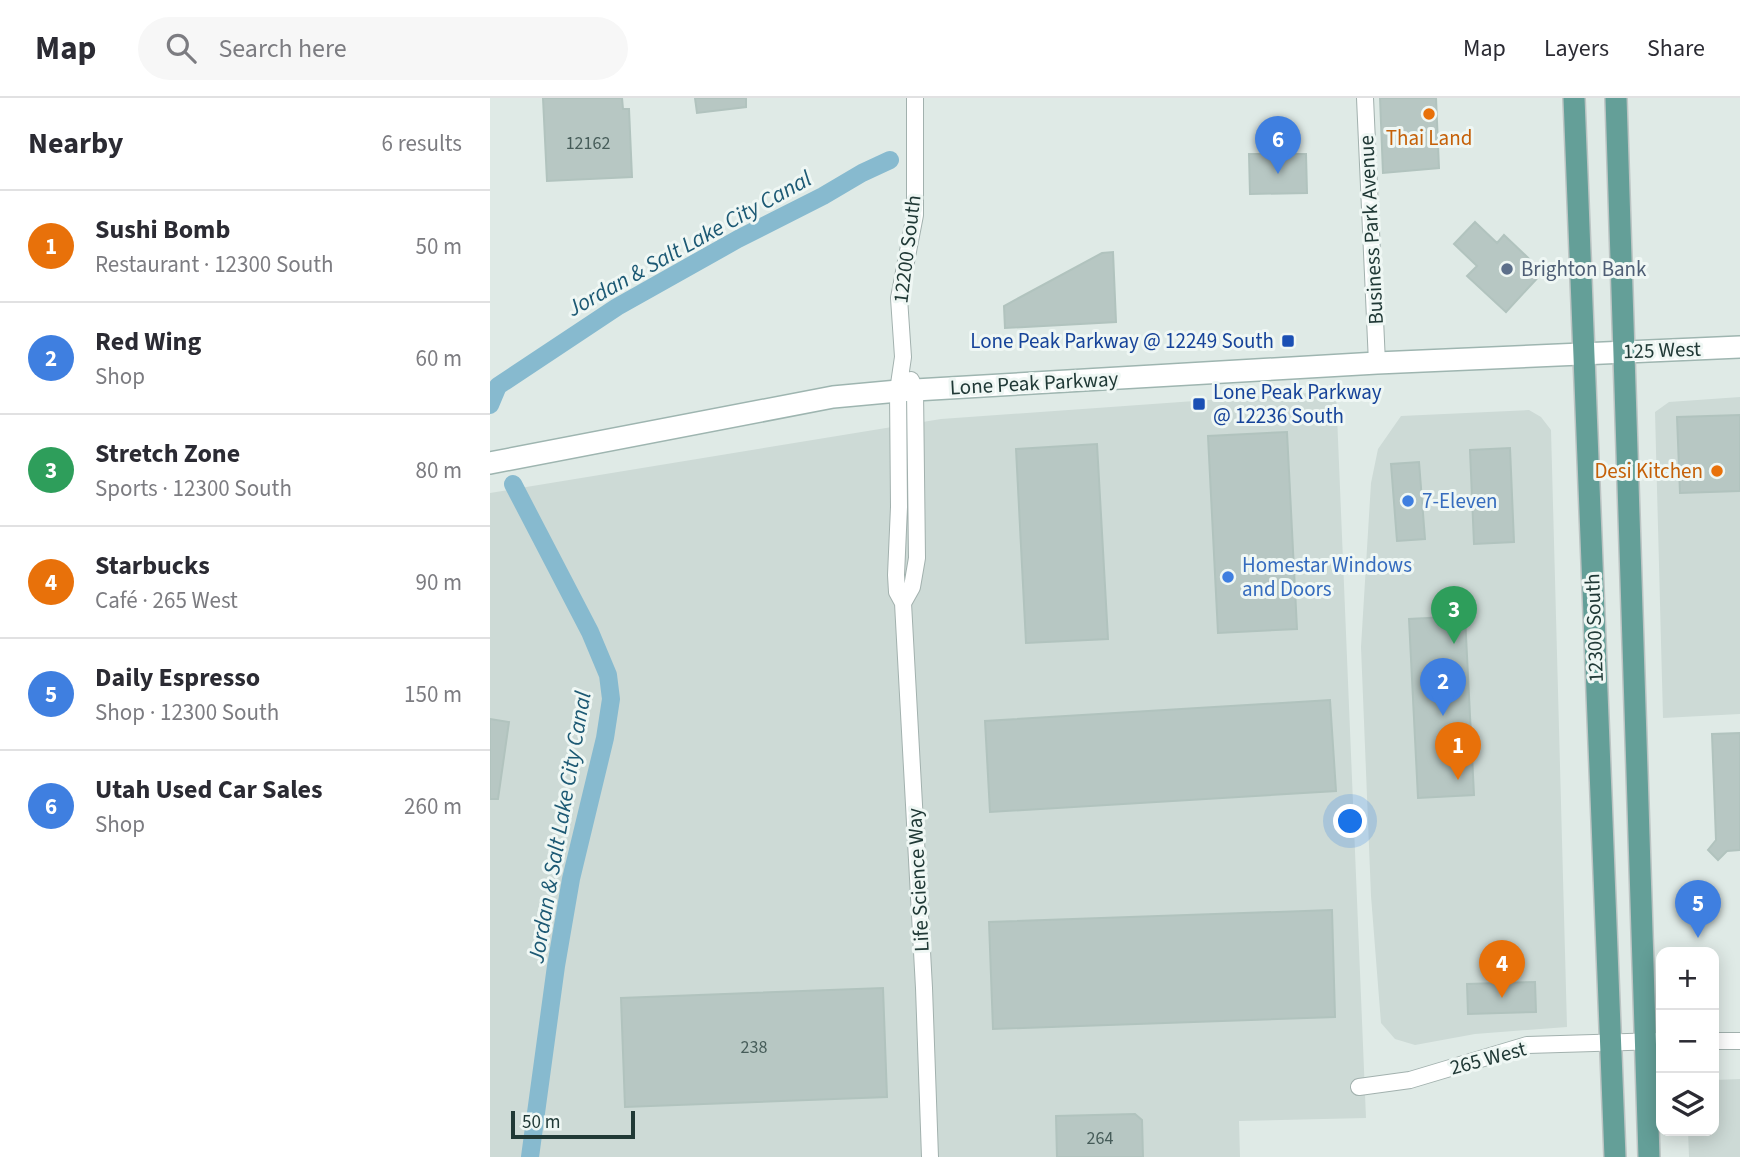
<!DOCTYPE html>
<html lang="en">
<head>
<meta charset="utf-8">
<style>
  :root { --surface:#fff; --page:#f7f7f7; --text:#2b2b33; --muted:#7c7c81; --line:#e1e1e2; --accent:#845943 }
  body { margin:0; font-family:"Source Sans 3",sans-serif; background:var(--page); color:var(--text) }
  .controls { position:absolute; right:21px; bottom:21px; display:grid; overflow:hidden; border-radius:14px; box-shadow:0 4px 18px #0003 }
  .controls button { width:63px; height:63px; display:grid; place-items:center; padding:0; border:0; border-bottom:2px solid var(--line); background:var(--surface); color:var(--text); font:35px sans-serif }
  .scale { position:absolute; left:21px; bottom:18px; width:124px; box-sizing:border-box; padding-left:7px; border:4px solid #203936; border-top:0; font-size:19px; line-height:24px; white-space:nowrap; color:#203936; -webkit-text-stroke:5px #eff7f4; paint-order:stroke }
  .you { position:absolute; left:861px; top:724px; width:24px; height:24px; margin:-18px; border:5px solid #fff; border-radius:50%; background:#1a73e8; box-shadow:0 0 0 10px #1a73e833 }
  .badge { display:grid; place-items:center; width:46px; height:46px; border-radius:50%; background:var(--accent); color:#fff; font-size:23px; font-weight:700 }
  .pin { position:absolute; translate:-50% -58px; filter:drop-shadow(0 2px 4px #0008) }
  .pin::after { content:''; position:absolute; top:37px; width:24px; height:21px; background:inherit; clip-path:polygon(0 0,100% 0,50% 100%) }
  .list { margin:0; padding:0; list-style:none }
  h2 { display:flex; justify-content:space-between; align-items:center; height:91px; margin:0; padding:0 28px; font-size:30px }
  h2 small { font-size:23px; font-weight:400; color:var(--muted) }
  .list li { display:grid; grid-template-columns:46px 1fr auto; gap:21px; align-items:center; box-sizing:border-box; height:112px; padding:0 28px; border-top:2px solid var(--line) }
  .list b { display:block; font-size:26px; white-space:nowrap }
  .list p { margin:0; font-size:23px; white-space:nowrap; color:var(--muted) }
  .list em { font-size:23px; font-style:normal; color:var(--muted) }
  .icon { flex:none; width:38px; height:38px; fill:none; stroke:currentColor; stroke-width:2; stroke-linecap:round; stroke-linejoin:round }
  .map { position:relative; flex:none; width:1250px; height:1059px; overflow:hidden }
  header { display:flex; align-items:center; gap:42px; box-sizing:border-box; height:98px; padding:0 35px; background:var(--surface); border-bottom:2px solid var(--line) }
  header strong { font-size:33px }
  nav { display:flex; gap:38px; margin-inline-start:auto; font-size:24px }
  .search { width:490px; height:63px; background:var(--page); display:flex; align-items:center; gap:18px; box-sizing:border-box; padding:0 24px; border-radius:38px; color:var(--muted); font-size:26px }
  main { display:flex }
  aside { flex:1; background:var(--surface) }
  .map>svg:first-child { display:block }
</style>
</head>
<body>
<header>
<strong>Map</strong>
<div class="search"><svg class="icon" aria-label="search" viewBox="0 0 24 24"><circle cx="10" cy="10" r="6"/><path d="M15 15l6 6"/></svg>Search here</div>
<nav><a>Map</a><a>Layers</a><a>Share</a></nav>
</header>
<main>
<aside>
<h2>Nearby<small>6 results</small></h2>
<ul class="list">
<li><span class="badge" style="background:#e8710a">1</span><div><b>Sushi Bomb</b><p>Restaurant · 12300 South</p></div><em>50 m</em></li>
<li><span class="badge" style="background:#3f7fe0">2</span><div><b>Red Wing</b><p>Shop</p></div><em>60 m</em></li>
<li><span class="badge" style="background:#2e9e5b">3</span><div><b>Stretch Zone</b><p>Sports · 12300 South</p></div><em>80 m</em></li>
<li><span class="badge" style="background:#e8710a">4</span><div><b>Starbucks</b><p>Café · 265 West</p></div><em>90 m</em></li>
<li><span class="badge" style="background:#3f7fe0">5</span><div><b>Daily Espresso</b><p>Shop · 12300 South</p></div><em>150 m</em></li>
<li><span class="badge" style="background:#3f7fe0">6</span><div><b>Utah Used Car Sales</b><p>Shop</p></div><em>260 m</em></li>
</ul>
</aside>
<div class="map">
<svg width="1250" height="1059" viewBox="0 0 1250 1059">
  <rect width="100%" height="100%" fill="#dfeae6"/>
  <path fill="#cddad6" d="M 846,293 L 876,1020 L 749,1023 L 750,1059 L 0,1059 L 0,395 L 451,321 Z
    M 1250,299 L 1250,616 L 1173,620 L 1165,314 L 1179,304 Z
    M 1039,312 L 1051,319 L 1061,332 L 1077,929 L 985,936 L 925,947 L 905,941 L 891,925 L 881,798 L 871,549 L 881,385 L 888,351 L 911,318 Z
    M 1250,981 L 1250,1059 L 1199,1059 L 1198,1033 L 1224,1033 L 1224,982 Z"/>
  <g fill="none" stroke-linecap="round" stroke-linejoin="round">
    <path stroke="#87bacf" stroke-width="18" d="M 0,307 L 8,288 L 127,209 L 248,141 L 333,98 L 372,75 L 400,62
      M 23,386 L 100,534 L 118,577 L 121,601 L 115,640 L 81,781 L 66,868 L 40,1059"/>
  </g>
  <path fill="#b7c7c3" stroke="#b1c3be" stroke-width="2" d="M 53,0 L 132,0 L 133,11 L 139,11 L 142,79 L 57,83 Z
    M 205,0 L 256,0 L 256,9 L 207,15 Z
    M 890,0 L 946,0 L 949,70 L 893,75 Z
    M 759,56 L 816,56 L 817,95 L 760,96 Z
    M 985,124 L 1007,145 L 1014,137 L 1053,174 L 1016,214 L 977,178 L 987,168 L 964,146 Z
    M 623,154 L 626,224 L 515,230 L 514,208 L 612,155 Z
    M 1250,317 L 1250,393 L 1190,395 L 1187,319 Z
    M 797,334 L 807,531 L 728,535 L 718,338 Z
    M 607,346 L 618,541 L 536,545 L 526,351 Z
    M 1020,350 L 1024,444 L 984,446 L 980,352 Z
    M 929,364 L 935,441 L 907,443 L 901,366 Z
    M 975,518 L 984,697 L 928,700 L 919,521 Z
    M 840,602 L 846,693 L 500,714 L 495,623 Z
    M 0,621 L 19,624 L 8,701 L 0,701 Z
    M 1250,635 L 1250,752 L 1237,753 L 1228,762 L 1218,752 L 1226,742 L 1222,636 Z
    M 842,812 L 845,919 L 503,931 L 499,824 Z
    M 1045,884 L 1046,914 L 978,916 L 977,886 Z
    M 393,890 L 397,999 L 135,1009 L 131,900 Z
    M 645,1016 L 652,1022 L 653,1059 L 567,1059 L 566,1018 Z"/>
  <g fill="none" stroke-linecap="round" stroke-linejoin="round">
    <defs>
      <path id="minor" d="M 425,0 L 425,117 L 409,200 L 413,259 L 408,293 L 409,409 L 406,477 L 407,494 L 413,505 L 434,890 L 440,1059
        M 875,0 L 887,265
        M 413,505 L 422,489 L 427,460 L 425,292 L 421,282
        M 1224,943 L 1250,943
        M 869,989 L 920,982 L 1037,947 L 1171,943"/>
      <path id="secondary" d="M 0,365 L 343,299 L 408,293 L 887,265 L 1250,249"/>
      <path id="primary" d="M 1084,0 L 1125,1059
        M 1126,0 L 1159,1059"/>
    </defs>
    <use href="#minor" stroke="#a2b1ae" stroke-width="18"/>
    <use href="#secondary" stroke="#9eb5b0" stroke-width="24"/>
    <use href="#primary" stroke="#bcc4c3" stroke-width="24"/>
    <use href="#minor" stroke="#fff" stroke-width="16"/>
    <use href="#secondary" stroke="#fff" stroke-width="21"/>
    <use href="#primary" stroke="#649f98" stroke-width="21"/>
  </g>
  <g fill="#e8710a" stroke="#eff7f4" stroke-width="2.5">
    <circle cx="939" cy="16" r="7"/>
    <circle cx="1227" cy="373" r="7"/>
  </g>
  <circle fill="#5c6f8a" stroke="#eff7f4" stroke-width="2.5" cx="1017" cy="171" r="7"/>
  <g fill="#1a4fb4" stroke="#eff7f4" stroke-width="2.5">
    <rect x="791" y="236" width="14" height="14" rx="3.5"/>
    <rect x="702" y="299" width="14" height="14" rx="3.5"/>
  </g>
  <g fill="#3f7fe0" stroke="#eff7f4" stroke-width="2.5">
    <circle cx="918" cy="403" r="7"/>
    <circle cx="738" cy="479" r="7"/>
  </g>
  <g text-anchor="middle" stroke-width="6" stroke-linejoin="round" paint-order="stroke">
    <g font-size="18" fill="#465c59">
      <text x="98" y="51">12162</text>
      <text x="264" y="955">238</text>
      <text x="610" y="1046">264</text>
    </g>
    <g font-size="21" fill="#c56008" stroke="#eff7f4">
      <text x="939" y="47">Thai Land</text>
      <text x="1213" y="380" text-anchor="end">Desi Kitchen</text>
    </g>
    <g font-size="21" fill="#203936" stroke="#eff7f4">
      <text transform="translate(881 132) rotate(-93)" y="7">Business Park Avenue</text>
      <text transform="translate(417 151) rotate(-83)" y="7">12200 South</text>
      <text transform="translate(1172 252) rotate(-2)" y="7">125 West</text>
      <text transform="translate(544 285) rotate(-3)" y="7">Lone Peak Parkway</text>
      <text transform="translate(1104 530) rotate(-92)" y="7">12300 South</text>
      <text transform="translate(428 782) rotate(-93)" y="7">Life Science Way</text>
      <text transform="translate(998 960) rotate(-15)" y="7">265 West</text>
    </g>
    <g font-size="21" fill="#4e5e75" stroke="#eff7f4" text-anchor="start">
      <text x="1031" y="178">Brighton Bank</text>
    </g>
    <g font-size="21" fill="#164399" stroke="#eff7f4" text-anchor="end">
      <text x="784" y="250">Lone Peak Parkway @ 12249 South</text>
      <text x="723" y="301" text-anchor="start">Lone Peak Parkway<tspan x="723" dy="24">@ 12236 South</tspan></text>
    </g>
    <g font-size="21" fill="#366cbe" stroke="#eff7f4" text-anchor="start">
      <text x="932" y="410">7-Eleven</text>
      <text x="752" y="474">Homestar Windows<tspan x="752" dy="24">and Doors</tspan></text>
    </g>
    <g font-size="23" font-style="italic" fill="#1c5974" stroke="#eff7f4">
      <text transform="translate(199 145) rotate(-29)" y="8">Jordan &amp; Salt Lake City Canal</text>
      <text transform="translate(69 729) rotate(-80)" y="8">Jordan &amp; Salt Lake City Canal</text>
    </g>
  </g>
</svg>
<div class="controls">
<button>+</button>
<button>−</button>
<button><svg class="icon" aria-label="layers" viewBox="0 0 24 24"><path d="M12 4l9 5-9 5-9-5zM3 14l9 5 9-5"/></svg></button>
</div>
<div class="scale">50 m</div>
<div class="you"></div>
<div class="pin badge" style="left:968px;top:682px;background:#e8710a">1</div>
<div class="pin badge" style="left:953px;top:618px;background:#3f7fe0">2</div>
<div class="pin badge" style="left:964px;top:546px;background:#2e9e5b">3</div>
<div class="pin badge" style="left:1012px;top:900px;background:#e8710a">4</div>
<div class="pin badge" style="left:1208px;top:840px;background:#3f7fe0">5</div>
<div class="pin badge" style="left:788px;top:76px;background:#3f7fe0">6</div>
</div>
</main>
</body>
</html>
